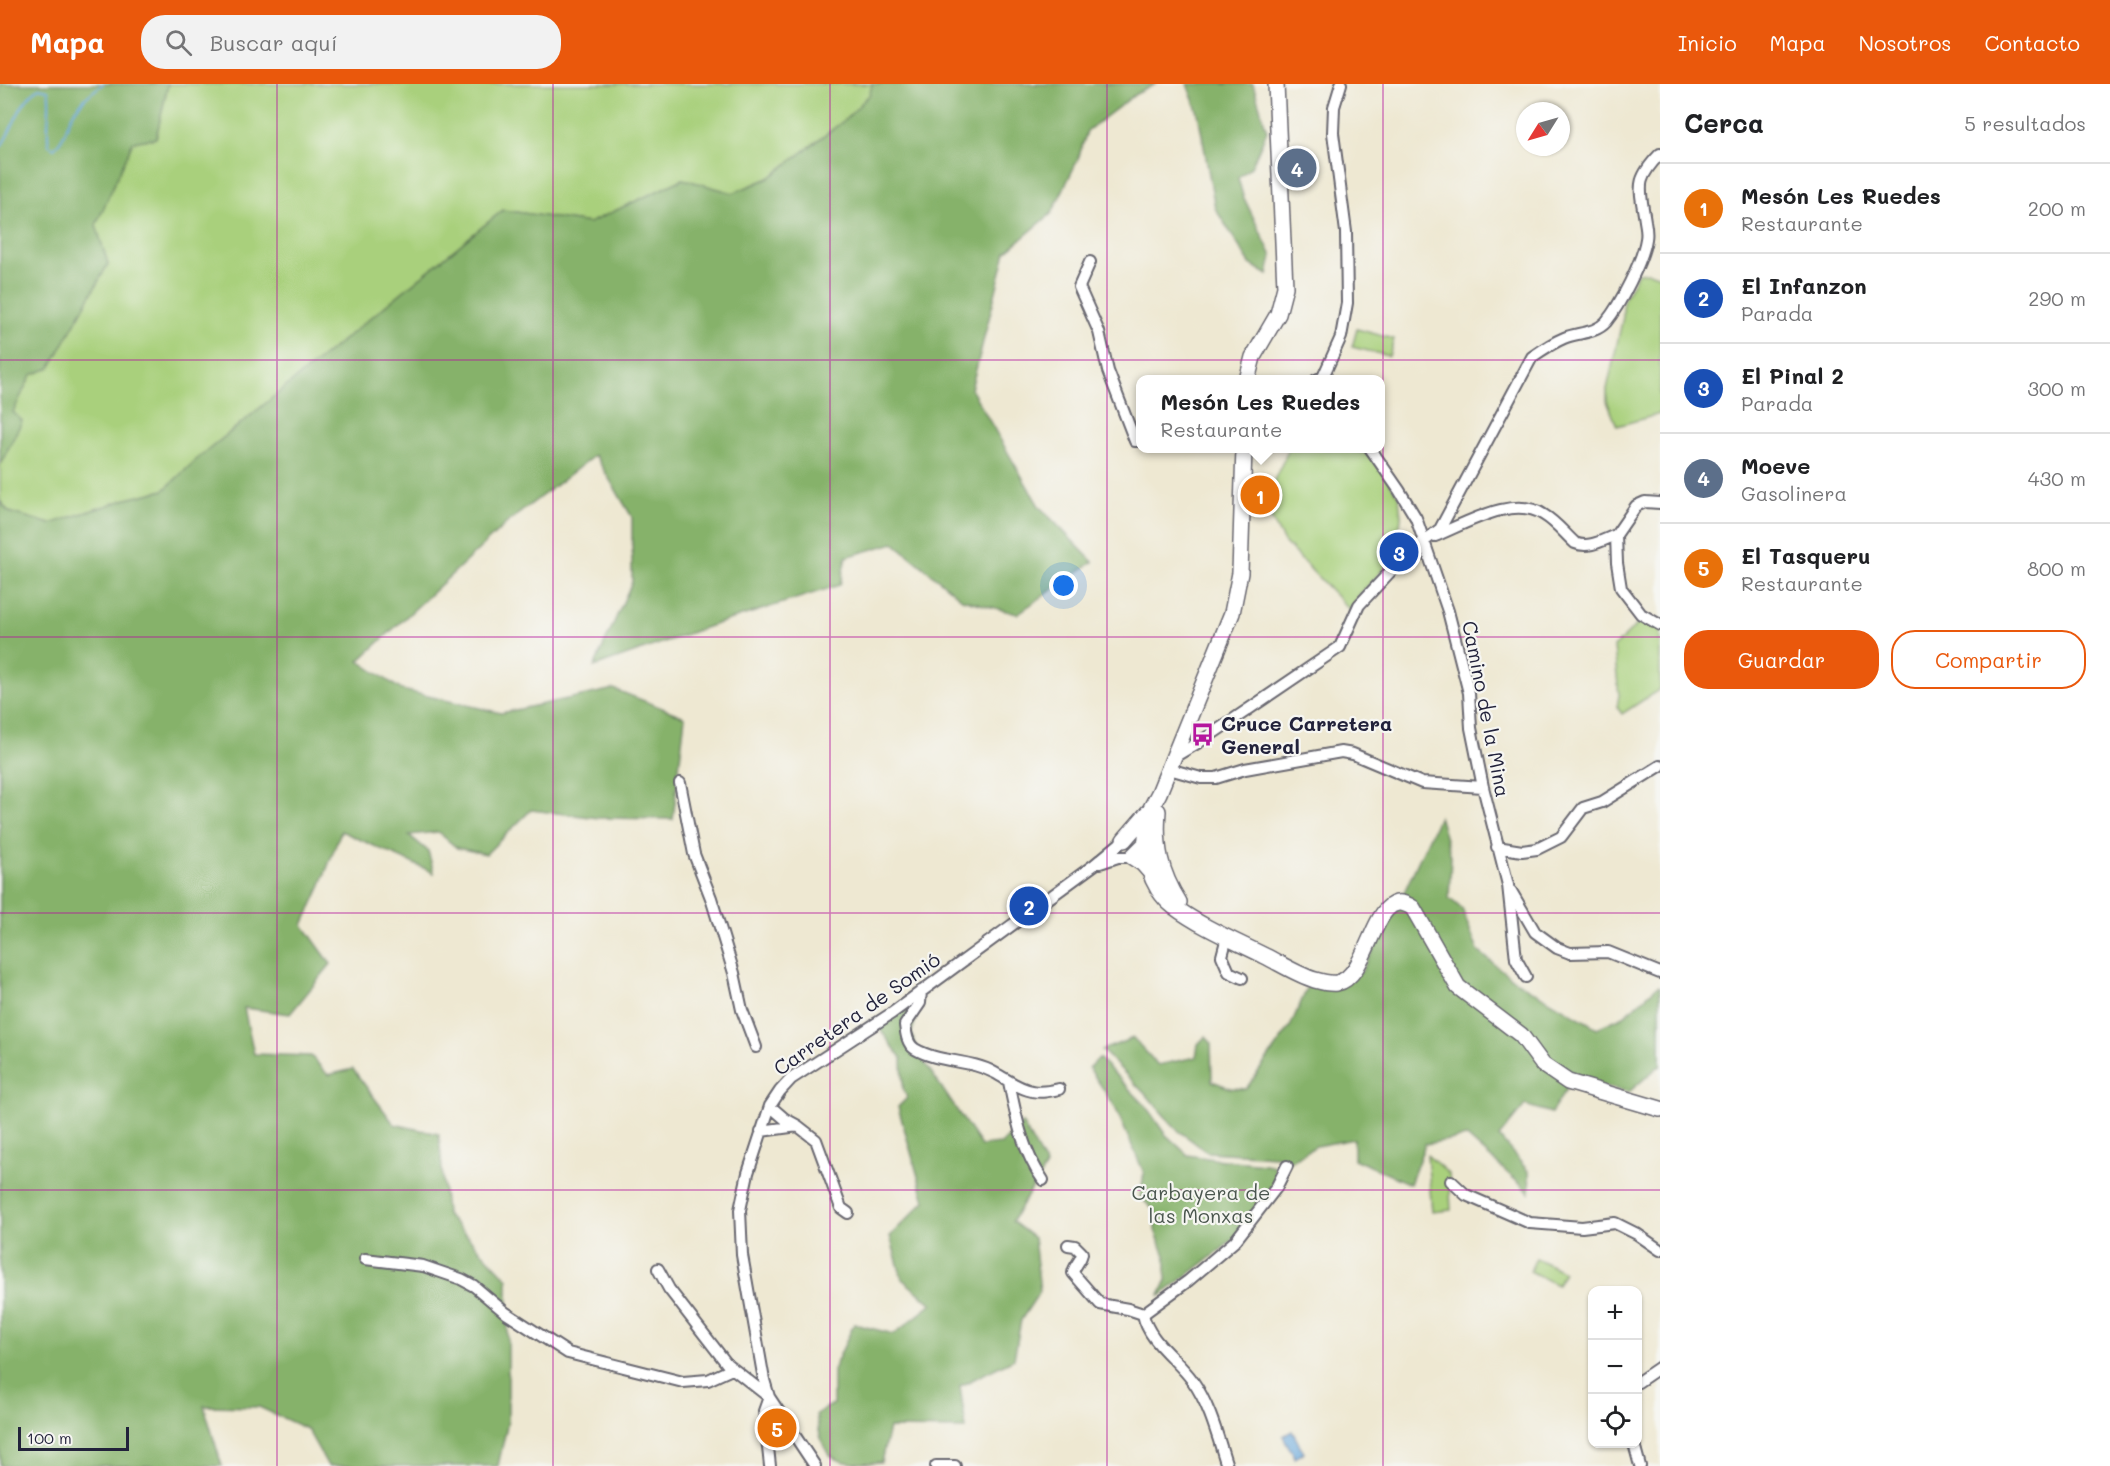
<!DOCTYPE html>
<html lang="es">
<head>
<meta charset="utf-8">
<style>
  :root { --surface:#fff; --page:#f2f2f2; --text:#202124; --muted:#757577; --line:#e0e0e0; --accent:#ea580c }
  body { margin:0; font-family:Mali,sans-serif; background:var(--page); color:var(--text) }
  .controls { position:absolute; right:18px; bottom:18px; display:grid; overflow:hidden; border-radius:12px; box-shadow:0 2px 4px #0004 }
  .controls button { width:54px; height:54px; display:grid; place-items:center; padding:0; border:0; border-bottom:2px solid var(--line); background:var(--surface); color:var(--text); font:30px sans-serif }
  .compass { position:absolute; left:1516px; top:18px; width:54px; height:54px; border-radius:50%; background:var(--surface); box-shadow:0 2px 4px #0004; rotate:233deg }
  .scale { position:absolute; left:18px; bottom:15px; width:111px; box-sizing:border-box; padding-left:6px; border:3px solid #22223b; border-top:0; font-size:16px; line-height:21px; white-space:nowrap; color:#22223b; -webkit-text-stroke:4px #f6f6f2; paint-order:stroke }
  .you { position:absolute; left:1064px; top:502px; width:21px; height:21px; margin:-15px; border:4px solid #fff; border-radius:50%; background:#1a73e8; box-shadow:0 0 0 9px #1a73e833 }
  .badge { display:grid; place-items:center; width:39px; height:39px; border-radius:50%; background:var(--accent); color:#fff; font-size:20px; font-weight:700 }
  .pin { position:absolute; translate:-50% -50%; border:3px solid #fff; box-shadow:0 2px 6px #0006 }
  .popup { position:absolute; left:1136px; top:291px; width:249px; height:78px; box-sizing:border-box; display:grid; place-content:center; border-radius:12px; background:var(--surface); filter:drop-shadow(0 2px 4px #0005); font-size:20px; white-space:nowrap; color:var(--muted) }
  .popup b { font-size:22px; color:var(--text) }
  .popup::after { content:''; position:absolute; left:50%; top:100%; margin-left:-12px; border:12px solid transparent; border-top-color:var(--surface) }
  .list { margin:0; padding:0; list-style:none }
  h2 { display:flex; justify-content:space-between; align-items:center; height:78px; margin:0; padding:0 24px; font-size:26px }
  h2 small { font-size:20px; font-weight:400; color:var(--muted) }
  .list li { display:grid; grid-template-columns:39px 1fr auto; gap:18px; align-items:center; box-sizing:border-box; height:90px; padding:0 24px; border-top:2px solid var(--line) }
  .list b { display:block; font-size:22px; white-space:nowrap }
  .list p { margin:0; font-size:20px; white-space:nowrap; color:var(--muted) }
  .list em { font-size:20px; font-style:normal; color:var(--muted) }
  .actions { display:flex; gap:12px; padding:18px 24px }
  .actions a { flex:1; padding:14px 0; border:2px solid var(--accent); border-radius:24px; text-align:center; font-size:21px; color:var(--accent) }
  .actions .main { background:var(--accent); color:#fff }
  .icon { flex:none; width:33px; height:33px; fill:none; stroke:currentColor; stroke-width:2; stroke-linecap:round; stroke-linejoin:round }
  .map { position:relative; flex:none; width:1660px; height:1382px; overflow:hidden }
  header { display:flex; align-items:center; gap:36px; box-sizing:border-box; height:84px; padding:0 30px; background:var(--accent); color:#fff }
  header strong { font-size:28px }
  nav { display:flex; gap:33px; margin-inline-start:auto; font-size:21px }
  .search { width:420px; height:54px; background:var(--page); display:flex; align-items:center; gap:15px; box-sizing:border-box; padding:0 21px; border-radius:24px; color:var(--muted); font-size:22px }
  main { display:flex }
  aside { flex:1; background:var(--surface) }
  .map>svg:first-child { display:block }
</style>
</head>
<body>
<header>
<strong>Mapa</strong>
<div class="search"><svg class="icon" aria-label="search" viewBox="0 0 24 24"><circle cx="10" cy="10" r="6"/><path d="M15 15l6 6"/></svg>Buscar aquí</div>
<nav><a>Inicio</a><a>Mapa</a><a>Nosotros</a><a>Contacto</a></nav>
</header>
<main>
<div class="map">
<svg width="1660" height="1382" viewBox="0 0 1660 1382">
  <rect width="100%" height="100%" fill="#f6f6f2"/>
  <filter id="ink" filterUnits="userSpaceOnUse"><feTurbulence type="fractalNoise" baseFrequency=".0167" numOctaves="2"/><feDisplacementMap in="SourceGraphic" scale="12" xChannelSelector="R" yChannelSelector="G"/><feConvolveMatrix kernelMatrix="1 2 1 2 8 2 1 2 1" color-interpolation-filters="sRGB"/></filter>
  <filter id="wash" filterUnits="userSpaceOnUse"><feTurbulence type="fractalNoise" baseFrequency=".008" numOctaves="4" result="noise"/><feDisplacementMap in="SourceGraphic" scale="24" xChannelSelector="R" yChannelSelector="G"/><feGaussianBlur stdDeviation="1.35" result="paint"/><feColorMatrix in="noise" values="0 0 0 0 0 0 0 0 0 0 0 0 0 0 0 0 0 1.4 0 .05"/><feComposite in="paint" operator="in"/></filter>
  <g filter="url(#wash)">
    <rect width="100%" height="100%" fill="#eee8d2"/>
    <path fill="#a9d07b" stroke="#66795b" stroke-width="1.5" d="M 168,0 L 872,0 L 871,10 L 846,35 L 769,94 L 733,109 L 683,95 L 589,139 L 503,126 L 196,376 L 164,406 L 127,415 L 50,440 L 9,428 L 0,417 L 0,381 L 22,337 L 12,329 L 31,291 L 50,284 L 108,180 L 95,141 L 133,57 L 156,54 Z
      M 1649,188 L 1660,192 L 1660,330 L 1617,342 L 1607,317 L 1607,305 L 1623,233 L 1623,217 L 1638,189 Z
      M 1357,245 L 1394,255 L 1389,272 L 1352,263 Z
      M 1289,365 L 1340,365 L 1367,370 L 1379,383 L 1399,413 L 1401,433 L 1396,472 L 1360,510 L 1350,526 L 1284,458 L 1269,430 L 1270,405 Z
      M 1643,538 L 1660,544 L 1660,605 L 1622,630 L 1617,623 L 1619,611 L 1614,563 L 1638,540 Z
      M 1427,1071 L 1449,1090 L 1451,1126 L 1432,1128 Z
      M 1536,1174 L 1564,1188 L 1557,1201 L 1530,1187 Z"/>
    <path fill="#86b26b" stroke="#546a53" stroke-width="1.5" d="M 0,0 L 168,0 L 156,54 L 133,58 L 96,141 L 108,180 L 50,284 L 31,291 L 13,328 L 22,337 L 0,381 Z
      M 872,0 L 1156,0 L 1136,10 L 1087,47 L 1078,75 L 1052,129 L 1006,168 L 971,305 L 1039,422 L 1093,478 L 1017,530 L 962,515 L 894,459 L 846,473 L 840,501 L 710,542 L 594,583 L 632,498 L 632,433 L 595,371 L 508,438 L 359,577 L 402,606 L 501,629 L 614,605 L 685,633 L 673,735 L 599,734 L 531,726 L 486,770 L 457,764 L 438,748 L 409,751 L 428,767 L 434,789 L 341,747 L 319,806 L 303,841 L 331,880 L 290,930 L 244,924 L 254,970 L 311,972 L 328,991 L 353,985 L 394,1040 L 439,1050 L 446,1130 L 508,1195 L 508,1337 L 498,1382 L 328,1382 L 307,1345 L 259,1323 L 204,1322 L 222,1382 L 0,1382 L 0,417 L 9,428 L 50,440 L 127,415 L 164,406 L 196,376 L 503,126 L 589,139 L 683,95 L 733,109 L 769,94 L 846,35 L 870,10 Z
      M 1187,0 L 1253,0 L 1267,47 L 1251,83 L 1238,94 L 1243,112 L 1272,172 L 1268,191 L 1250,180 L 1215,124 L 1198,29 Z
      M 1439,732 L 1451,772 L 1449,814 L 1462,825 L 1478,867 L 1514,896 L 1597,944 L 1624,932 L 1658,902 L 1660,903 L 1660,983 L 1658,983 L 1629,1008 L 1572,996 L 1551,1029 L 1525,1021 L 1499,1053 L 1529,1088 L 1530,1109 L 1467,1053 L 1425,1060 L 1410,1100 L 1354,1075 L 1354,1055 L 1316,1062 L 1291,1077 L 1276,1072 L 1207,1068 L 1175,1044 L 1151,1016 L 1102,966 L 1133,954 L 1158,981 L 1196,973 L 1198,960 L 1206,952 L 1211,959 L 1212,997 L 1230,1004 L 1246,1005 L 1290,943 L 1309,900 L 1361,888 L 1394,830 Z
      M 915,919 L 916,935 L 911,950 L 925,979 L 981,1062 L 1001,1060 L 1022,1039 L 1046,1082 L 1012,1137 L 1034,1154 L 1040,1207 L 1021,1236 L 1014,1275 L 960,1302 L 966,1345 L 889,1344 L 881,1378 C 832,1382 823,1377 816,1330 L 833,1320 L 833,1286 L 854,1240 L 894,1250 L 932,1220 L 902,1195 L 890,1152 L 925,1117 L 898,1023 L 907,1014 L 903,1004 L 902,975 L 879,944 Z
      M 1099,974 L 1145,1021 L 1165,1050 L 1188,1071 L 1214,1075 L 1274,1081 L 1277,1095 L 1233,1156 L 1159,1213 L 1166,1198 L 1166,1174 L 1155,1146 L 1155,1127 L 1140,1113 L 1144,1089 L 1114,1021 L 1089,984 Z"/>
    <path fill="#6aa9dc" stroke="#46668c" stroke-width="1.5" d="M 1292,1347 L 1304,1369 L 1295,1374 L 1283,1352 Z"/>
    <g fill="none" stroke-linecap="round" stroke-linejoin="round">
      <path stroke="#6aa9dc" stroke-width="2" d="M 0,64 C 14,44 18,19 39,4 L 48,6 C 52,24 45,44 49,61 L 54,64 C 64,56 65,46 70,35 C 78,19 89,10 103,0"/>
    </g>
  </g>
  <g filter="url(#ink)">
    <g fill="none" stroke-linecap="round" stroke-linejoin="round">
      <defs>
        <path id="minor" d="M 1090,178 L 1079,203 L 1099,248 L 1108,287 L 1135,357 L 1140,357
          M 1316,296 L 1323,293 L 1341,253 L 1347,219 L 1346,148 L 1333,49 L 1334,23 L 1341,0
          M 1244,364 L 1254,367 L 1261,364
          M 1370,364 L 1399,406 L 1416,434 L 1448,527 L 1469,609 L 1471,644 L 1483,703 L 1508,801 L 1516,875 L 1526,893
          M 1660,419 L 1645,418 L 1636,422 L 1616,451 L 1617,479 L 1621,504 L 1641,530 L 1660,541
          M 1435,452 C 1465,440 1514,410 1544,431 C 1556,438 1565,450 1575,459 C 1589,465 1603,456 1616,451
          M 1174,673 L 1206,654 L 1340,563 L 1359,521 L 1404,473 L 1440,445 L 1532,273 C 1542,266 1552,259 1564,254 C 1578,248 1595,250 1606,238 C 1620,221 1643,176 1646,155 C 1647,150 1646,142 1645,137 C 1640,103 1634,97 1660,70
          M 1169,685 L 1201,694 L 1216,694 L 1245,685 L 1341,668 L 1353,670 L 1422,699 L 1483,703
          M 680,699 L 694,770 L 711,814 L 734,889 L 742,926 L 756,963
          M 1497,763 L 1522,767 L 1537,765 L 1561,753 L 1583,724 L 1602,718 L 1660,682
          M 1100,779 L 1118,773 L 1132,773
          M 1511,807 L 1535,848 L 1557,864 L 1570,869 L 1608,868 L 1660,889
          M 1227,853 L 1222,872 L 1229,888 L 1242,894
          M 921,907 L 920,919 L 905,941 C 906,949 907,960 915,965 C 939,979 970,975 995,989 C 1008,996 1017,1004 1032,1007 C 1042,1009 1050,1007 1059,1005
          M 1009,998 C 1016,1033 1022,1066 1043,1096
          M 770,1022 L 785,1035 L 798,1042
          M 761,1047 L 798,1042 L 816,1056 L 841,1124 L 848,1129
          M 1451,1097 L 1466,1111 L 1530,1139 L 1582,1143 L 1615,1139 L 1637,1150 L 1660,1166
          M 1068,1161 L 1075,1162 L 1082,1169 C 1081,1178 1074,1181 1073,1189 L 1100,1220 L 1128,1225 L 1143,1230
          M 365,1175 L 423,1182 L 461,1195 L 474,1202 L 506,1229 L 568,1269 L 683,1298 L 708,1296 L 732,1285
          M 658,1185 L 669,1205 L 727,1280 L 769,1313
          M 1638,1298 L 1660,1283
          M 769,1313 L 764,1327 L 770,1382
          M 1634,1360 L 1640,1382
          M 815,1382 L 769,1313 L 764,1296 L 742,1171 L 740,1126 L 748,1089 L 770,1022 L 780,1007 L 791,995 L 892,929 L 1094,781 L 1124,756
          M 936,1382 L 955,1382
          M 1227,1382 C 1218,1354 1210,1321 1192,1296 C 1177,1275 1148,1257 1143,1230 L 1188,1197 L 1235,1157 L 1276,1104 L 1287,1082"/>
        <path id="highway" d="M 1247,296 L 1253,273 L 1278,230 L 1285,203 L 1276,0
          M 1150,726 C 1144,756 1142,778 1158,805 C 1162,811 1168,818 1173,822 C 1201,843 1235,857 1265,872 C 1281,880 1298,891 1315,896 C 1322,898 1330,900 1337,899 C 1372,892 1373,796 1413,824 L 1458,903 L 1521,951 L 1543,981 L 1568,998 L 1660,1025
          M 1158,727 C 1155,762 1160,788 1179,818
          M 1124,756 L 1150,726 L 1159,709 L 1232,529 L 1240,489 L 1244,364
          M 1148,757 L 1132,773 L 1143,780 L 1150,788"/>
      </defs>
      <use href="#minor" stroke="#696770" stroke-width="14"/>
      <use href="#highway" stroke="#696770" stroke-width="18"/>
      <use href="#minor" stroke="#fff" stroke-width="10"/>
      <use href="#highway" stroke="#fff" stroke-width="15"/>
    </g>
  </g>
  <path fill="none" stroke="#b5179e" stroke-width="1.5" stroke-opacity="0.55" d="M 277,0 L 277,1382M 553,0 L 553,1382M 830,0 L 830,1382M 1107,0 L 1107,1382M 1383,0 L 1383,1382M 0,276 L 1660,276M 0,553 L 1660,553M 0,829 L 1660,829M 0,1106 L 1660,1106"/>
  <defs>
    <symbol id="bus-bare" viewBox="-9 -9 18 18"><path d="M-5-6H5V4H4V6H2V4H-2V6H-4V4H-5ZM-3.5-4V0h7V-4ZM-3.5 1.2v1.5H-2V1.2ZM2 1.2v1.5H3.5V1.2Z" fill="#b5179e" stroke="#f6f6f2" stroke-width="2.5" paint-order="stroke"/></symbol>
  </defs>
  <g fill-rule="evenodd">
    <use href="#bus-bare" x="1186" y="634" width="33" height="33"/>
  </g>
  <g text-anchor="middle" stroke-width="4.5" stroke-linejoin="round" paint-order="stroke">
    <g font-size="20" fill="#22223b" stroke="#f6f6f2">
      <text transform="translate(1486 625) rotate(79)" y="7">Camino de la Mina</text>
      <text transform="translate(857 930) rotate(-35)" y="7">Carretera de Somió</text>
    </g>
    <g font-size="20" font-weight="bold" fill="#22223b" stroke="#f6f6f2" text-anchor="start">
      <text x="1221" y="647">Cruce Carretera<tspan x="1221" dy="23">General</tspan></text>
    </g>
    <g font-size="20" fill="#4a564e" stroke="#f6f6f2">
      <text x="1201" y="1116">Carbayera de<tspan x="1201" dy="23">las Monxas</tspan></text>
    </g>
  </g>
</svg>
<div class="controls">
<button>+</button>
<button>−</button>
<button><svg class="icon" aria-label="locate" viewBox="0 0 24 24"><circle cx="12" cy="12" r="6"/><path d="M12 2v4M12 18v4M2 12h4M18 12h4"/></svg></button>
</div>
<svg class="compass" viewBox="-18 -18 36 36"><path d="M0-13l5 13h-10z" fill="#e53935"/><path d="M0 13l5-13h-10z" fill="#757577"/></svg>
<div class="scale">100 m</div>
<div class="you"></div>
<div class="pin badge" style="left:1260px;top:411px;background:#e8710a">1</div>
<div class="popup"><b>Mesón Les Ruedes</b>Restaurante</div>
<div class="pin badge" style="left:1029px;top:822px;background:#1a4fb4">2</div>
<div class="pin badge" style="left:1399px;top:468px;background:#1a4fb4">3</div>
<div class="pin badge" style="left:1297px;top:84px;background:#5c6f8a">4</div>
<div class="pin badge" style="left:777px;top:1344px;background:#e8710a">5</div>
</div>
<aside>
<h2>Cerca<small>5 resultados</small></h2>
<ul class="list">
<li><span class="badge" style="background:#e8710a">1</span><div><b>Mesón Les Ruedes</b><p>Restaurante</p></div><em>200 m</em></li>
<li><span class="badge" style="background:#1a4fb4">2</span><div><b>El Infanzon</b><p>Parada</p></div><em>290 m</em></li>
<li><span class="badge" style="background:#1a4fb4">3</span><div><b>El Pinal 2</b><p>Parada</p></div><em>300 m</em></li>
<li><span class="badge" style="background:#5c6f8a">4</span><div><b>Moeve</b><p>Gasolinera</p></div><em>430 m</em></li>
<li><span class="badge" style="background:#e8710a">5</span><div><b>El Tasqueru</b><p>Restaurante</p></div><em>800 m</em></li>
</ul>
<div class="actions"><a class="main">Guardar</a><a>Compartir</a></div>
</aside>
</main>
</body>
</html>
